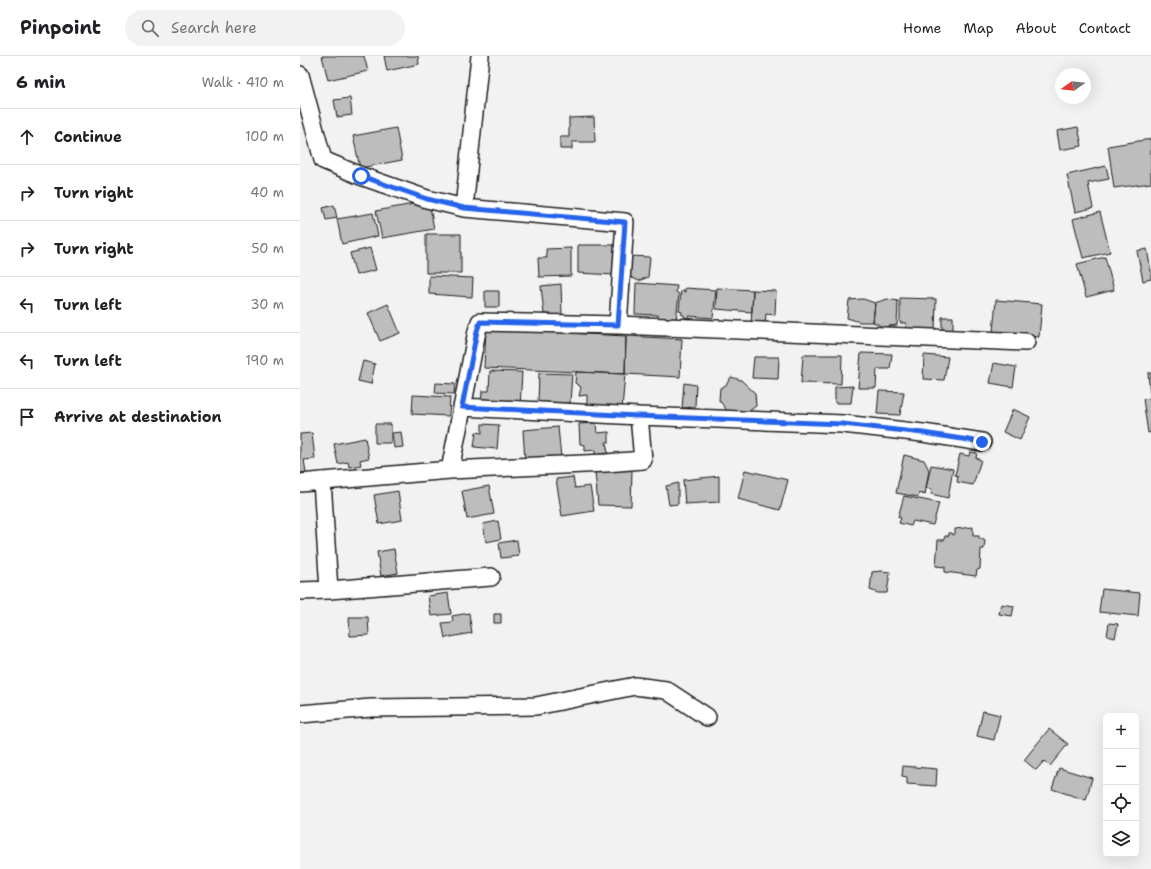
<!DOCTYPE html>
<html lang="en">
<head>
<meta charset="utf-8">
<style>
  :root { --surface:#fff; --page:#f2f2f2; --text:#202124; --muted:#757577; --line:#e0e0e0 }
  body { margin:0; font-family:"Shantell Sans",sans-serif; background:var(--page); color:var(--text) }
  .controls { position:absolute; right:12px; bottom:12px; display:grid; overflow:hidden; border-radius:6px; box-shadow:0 4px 16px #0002 }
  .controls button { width:36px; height:36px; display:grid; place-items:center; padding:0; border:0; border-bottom:1px solid var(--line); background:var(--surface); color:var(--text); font:20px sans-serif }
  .compass { position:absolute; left:755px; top:12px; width:36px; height:36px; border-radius:50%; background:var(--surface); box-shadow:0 4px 16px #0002; rotate:256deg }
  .stop { position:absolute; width:12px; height:12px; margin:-9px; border:3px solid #2563eb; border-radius:50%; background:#fff }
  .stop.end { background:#2563eb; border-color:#fff; box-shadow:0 1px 4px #0008 }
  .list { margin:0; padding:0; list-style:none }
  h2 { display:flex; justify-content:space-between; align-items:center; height:52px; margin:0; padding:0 16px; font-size:17px }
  h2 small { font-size:13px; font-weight:400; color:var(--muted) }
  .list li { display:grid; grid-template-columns:26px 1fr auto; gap:12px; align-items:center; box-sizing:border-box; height:56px; padding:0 16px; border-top:1px solid var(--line) }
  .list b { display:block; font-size:15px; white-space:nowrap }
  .list em { font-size:13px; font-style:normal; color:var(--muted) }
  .icon { flex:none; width:22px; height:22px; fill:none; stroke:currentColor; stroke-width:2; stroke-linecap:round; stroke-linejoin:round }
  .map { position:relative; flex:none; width:851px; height:813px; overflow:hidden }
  header { display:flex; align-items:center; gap:24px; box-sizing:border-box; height:56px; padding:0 20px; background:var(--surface); border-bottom:1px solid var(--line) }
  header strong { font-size:19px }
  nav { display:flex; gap:22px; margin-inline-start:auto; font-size:14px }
  .search { width:280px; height:36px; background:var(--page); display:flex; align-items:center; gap:10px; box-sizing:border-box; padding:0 14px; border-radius:22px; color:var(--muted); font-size:15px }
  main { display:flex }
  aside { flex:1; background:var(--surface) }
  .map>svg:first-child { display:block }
</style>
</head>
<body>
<header>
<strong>Pinpoint</strong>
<div class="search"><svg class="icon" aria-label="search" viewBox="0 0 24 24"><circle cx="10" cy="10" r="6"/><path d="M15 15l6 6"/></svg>Search here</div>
<nav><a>Home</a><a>Map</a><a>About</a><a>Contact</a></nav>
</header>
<main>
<aside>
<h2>6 min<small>Walk · 410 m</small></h2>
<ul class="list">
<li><svg class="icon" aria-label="ahead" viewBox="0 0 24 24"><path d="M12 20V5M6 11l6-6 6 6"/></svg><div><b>Continue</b></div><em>100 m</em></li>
<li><svg class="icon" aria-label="right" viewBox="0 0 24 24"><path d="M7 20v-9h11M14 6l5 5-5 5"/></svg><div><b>Turn right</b></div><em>40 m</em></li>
<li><svg class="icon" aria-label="right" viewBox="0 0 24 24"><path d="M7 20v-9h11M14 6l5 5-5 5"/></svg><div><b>Turn right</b></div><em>50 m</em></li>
<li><svg class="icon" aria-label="left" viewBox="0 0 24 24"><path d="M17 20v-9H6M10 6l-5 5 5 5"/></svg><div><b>Turn left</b></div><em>30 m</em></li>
<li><svg class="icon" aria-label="left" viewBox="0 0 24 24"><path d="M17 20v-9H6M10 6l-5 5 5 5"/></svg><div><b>Turn left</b></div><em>190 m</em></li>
<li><svg class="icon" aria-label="arrive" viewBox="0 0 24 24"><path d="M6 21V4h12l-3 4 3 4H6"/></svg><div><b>Arrive at destination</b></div></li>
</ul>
</aside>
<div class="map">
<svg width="851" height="813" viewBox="0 0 851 813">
  <rect width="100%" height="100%" fill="#f2f2f2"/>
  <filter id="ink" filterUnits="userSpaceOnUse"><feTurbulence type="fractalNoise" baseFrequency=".025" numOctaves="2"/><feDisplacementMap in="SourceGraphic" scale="8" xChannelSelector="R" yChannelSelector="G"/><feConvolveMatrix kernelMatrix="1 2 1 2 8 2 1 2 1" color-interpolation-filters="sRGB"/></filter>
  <g filter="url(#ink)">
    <path fill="#bdbdbd" stroke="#1c1c1c" d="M 22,0 L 64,0 L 68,15 L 28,24 Z
      M 84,0 L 118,0 L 119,8 L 87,15 Z
      M 50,42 L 52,59 L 37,61 L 34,44 Z
      M 294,61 L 295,86 L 272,86 L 272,93 L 260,93 L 260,81 L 269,81 L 269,62 Z
      M 778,71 L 782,90 L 760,94 L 757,75 Z
      M 96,72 L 102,104 L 60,112 L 53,80 Z
      M 851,83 L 851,127 L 814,132 L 808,90 Z
      M 806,110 L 809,123 L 788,127 L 793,152 L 775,156 L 767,119 Z
      M 129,145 L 134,173 L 82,182 L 76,155 Z
      M 34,149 L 37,162 L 26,164 L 23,152 Z
      M 800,156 L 810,196 L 783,202 L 773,163 Z
      M 73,157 L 78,180 L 42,188 L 37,163 Z
      M 126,178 L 161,178 L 161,217 L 126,217 Z
      M 278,189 L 315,189 L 315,219 L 278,217 Z
      M 70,192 L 76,214 L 56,219 L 50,197 Z
      M 271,192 L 271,220 L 239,221 L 238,202 L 247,202 L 246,193 Z
      M 847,193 L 851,215 L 851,223 L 843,225 L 837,195 Z
      M 330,200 L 350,201 L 348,221 L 339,225 L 328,220 Z
      M 805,201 L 814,234 L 786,241 L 777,208 Z
      M 129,220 L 173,222 L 172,241 L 129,238 Z
      M 336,227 L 377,230 L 376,236 L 379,238 L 376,264 L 365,265 L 358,262 L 358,259 L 335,258 Z
      M 261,228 L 262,259 L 244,258 L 241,230 Z
      M 385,232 L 416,234 L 413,262 L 389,260 L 389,262 L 384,261 L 384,259 L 381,258 L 382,256 L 379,255 L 381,235 L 383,233 L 384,236 L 385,236 Z
      M 417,232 L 453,234 L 452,256 L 416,253 Z
      M 453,234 L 476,235 L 475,259 L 466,258 L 465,269 L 451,269 Z
      M 185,235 L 199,235 L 199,251 L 185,251 Z
      M 600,242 L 636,243 L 635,275 L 618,277 L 619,273 L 606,275 L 606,267 L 600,267 Z
      M 563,243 L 575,247 L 573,266 L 560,266 L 547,262 L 549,244 Z
      M 587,243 L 598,245 L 597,269 L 583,271 L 573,266 L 575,247 Z
      M 696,244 L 742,248 L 739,281 L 693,276 Z
      M 88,248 L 100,277 L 80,285 L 68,257 Z
      M 642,261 L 653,261 L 653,276 L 642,278 Z
      M 186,273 L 326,280 L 325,318 L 184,312 Z
      M 326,280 L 382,283 L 380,321 L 325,318 Z
      M 561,297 L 592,298 L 590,313 L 577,313 L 576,332 L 558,332 Z
      M 503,299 L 542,299 L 541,328 L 501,327 Z
      M 624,299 L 648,301 L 644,324 L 623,323 Z
      M 454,301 L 479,301 L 478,323 L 452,322 Z
      M 63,305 L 75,308 L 71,328 L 58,325 Z
      M 694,307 L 716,311 L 713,331 L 690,327 Z
      M 190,315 L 222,316 L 220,352 L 181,350 L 182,335 L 189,335 Z
      M 276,316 L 325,318 L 322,353 L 287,351 L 287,339 L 279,340 L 281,331 L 275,327 Z
      M 239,317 L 272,318 L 270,347 L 238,346 Z
      M 848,317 L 851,317 L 851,338 L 850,338 Z
      M 431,321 L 441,324 L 455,337 L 456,350 L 448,356 L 428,356 L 419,344 L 420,332 L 426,329 Z
      M 136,327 L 155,328 L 154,338 L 135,337 Z
      M 384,327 L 396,329 L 395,351 L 382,352 Z
      M 553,330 L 551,347 L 535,347 L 535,331 Z
      M 579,335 L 604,336 L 600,359 L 577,358 Z
      M 113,339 L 150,341 L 149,360 L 112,358 Z
      M 851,342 L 851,376 L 848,377 L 843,343 Z
      M 713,353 L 730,361 L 720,384 L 703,376 Z
      M 296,367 L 297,377 L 309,376 L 309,386 L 306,386 L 308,397 L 295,399 L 295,394 L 285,395 L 285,389 L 280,388 L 279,368 Z
      M 75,368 L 91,368 L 91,387 L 75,387 Z
      M 182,368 L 199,369 L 197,393 L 174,391 L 176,376 L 182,377 Z
      M 258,371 L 261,402 L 225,405 L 223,374 Z
      M 101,376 L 103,391 L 94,392 L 92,377 Z
      M 12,377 L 15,403 L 4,404 L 6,416 L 0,417 L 0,378 Z
      M 65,382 L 69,402 L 60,404 L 61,409 L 49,411 L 48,406 L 38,408 L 34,388 Z
      M 670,396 L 677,397 L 676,402 L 681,404 L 673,429 L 657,426 L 658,420 L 655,419 L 660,398 L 669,400 Z
      M 604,399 L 624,404 L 629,414 L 625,439 L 619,437 L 618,441 L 596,437 Z
      M 631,409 L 653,413 L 648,442 L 631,438 L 632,433 L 626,432 Z
      M 332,414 L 331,450 L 298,449 L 295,416 Z
      M 445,414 L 488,424 L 480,454 L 438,443 Z
      M 419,420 L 419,446 L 385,448 L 383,424 Z
      M 273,421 L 275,432 L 290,430 L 294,455 L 262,460 L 256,423 Z
      M 378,427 L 378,448 L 369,449 L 366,430 Z
      M 189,430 L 194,458 L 167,463 L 162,435 Z
      M 98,435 L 102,464 L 79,468 L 74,439 Z
      M 604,440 L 639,447 L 633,469 L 613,465 L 611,470 L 599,467 L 601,462 L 598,461 Z
      M 198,465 L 201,483 L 186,486 L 183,468 Z
      M 673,471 L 673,480 L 679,480 L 679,483 L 684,483 L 684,485 L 685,485 L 684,493 L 681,493 L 680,513 L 677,514 L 676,520 L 645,516 L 645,511 L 636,510 L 638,484 L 644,484 L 645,480 L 649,480 L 649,477 L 652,477 L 653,479 L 655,478 L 655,473 Z
      M 217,484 L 219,500 L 201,502 L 199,487 Z
      M 94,493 L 98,517 L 81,520 L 77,496 Z
      M 581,515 L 590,516 L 587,537 L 578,537 L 570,534 L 572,516 Z
      M 802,533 L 840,537 L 838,560 L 799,556 Z
      M 148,537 L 151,558 L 131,560 L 128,540 Z
      M 701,548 L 714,550 L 712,560 L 699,558 Z
      M 169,557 L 172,577 L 145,582 L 142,567 L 153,566 L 152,560 Z
      M 194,558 L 201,558 L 201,567 L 194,567 Z
      M 49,561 L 68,561 L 69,579 L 50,580 Z
      M 809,567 L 818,568 L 815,582 L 807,580 Z
      M 683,655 L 700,659 L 694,684 L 677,680 Z
      M 749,673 L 768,688 L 750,710 L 744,705 L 736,714 L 724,704 Z
      M 603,710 L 637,713 L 636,730 L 607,728 L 607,721 L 602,720 Z
      M 759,712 L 792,722 L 786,744 L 752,733 Z"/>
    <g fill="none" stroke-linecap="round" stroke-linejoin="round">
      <defs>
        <path id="street" d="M 0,19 L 23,104 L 61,120 L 127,143 L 164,152 L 325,166 L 318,269
          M 164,152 L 180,0
          M 162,351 L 339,360
          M 150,414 L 306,407 L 343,404 L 339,360 L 543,368 L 623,377 L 682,386
          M 22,425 L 29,534 L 191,521
          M 0,427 L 150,414 L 177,275 L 180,266 L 318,269 L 726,286
          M 0,535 L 29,534
          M 0,658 L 71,652 L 236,650 L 335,630 L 366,634 L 407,661"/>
      </defs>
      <use href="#street" stroke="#1c1c1c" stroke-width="20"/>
      <use href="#street" stroke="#fff" stroke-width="17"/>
    </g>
  </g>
  <g fill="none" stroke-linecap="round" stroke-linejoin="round" filter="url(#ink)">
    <path stroke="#2563eb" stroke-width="5" d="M 61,120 L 127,143 L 164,152 L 325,166 L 318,269 L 180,266 L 177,275 L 162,351 L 338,360 L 543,368 L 623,377 L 682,386"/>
  </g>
</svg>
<div class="controls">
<button>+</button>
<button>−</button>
<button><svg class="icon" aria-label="locate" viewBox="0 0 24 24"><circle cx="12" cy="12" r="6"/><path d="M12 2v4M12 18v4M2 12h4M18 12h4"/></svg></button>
<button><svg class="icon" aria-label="layers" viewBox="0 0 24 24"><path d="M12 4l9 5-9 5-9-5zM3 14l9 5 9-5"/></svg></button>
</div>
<svg class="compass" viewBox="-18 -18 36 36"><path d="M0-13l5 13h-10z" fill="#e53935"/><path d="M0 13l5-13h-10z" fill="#757577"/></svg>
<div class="stop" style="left:61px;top:120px"></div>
<div class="stop end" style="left:682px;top:386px"></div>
</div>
</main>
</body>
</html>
